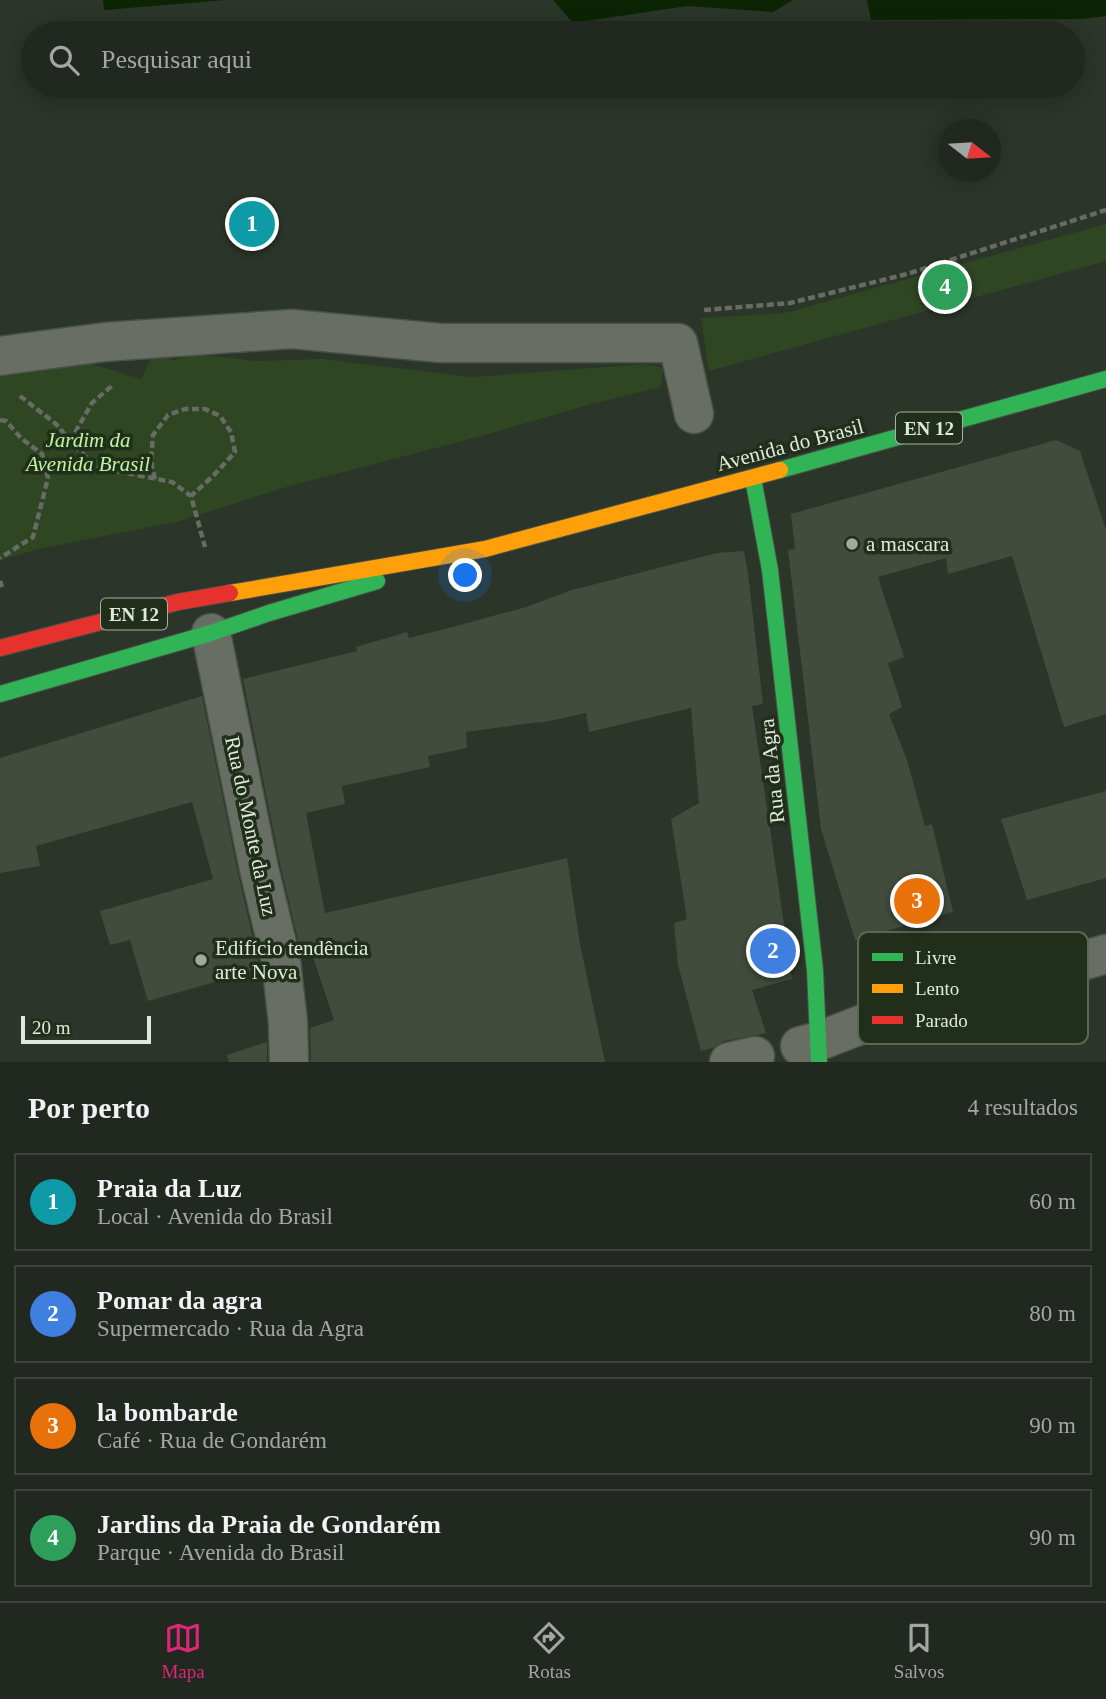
<!DOCTYPE html>
<html lang="pt">
<head>
<meta charset="utf-8">
<style>
  :root { --surface:#21281f; --page:#293028; --text:#f1f3f6; --muted:#a2a6a4; --line:#3e443d; --accent:#db2777 }
  body { margin:0; font-family:"Times New Roman",serif; background:var(--page); color:var(--text) }
  .compass { position:absolute; left:938px; top:119px; width:63px; height:63px; border-radius:50%; background:var(--surface); box-shadow:0 4px 18px #0003; rotate:107deg }
  .scale { position:absolute; left:21px; bottom:18px; width:130px; box-sizing:border-box; padding-left:7px; border:4px solid #e0eadc; border-top:0; font-size:19px; line-height:24px; white-space:nowrap; color:#e0eadc; -webkit-text-stroke:5px #212f1a; paint-order:stroke }
  .you { position:absolute; left:466px; top:576px; width:24px; height:24px; margin:-18px; border:5px solid #fff; border-radius:50%; background:#1a73e8; box-shadow:0 0 0 10px #1a73e833 }
  .badge { display:grid; place-items:center; width:46px; height:46px; border-radius:50%; background:var(--accent); color:#fff; font-size:23px; font-weight:700 }
  .pin { position:absolute; translate:-50% -50%; border:4px solid #fff; box-shadow:0 2px 7px #0006 }
  .list { margin:0; padding:0; list-style:none }
  h2 { display:flex; justify-content:space-between; align-items:center; height:91px; margin:0; padding:0 28px; font-size:30px }
  h2 small { font-size:23px; font-weight:400; color:var(--muted) }
  .list li { display:grid; grid-template-columns:46px 1fr auto; gap:21px; align-items:center; box-sizing:border-box; height:98px; margin:0 14px 14px; padding:0 14px; border:2px solid var(--line); border-radius:0px }
  .list b { display:block; font-size:26px; white-space:nowrap }
  .list p { margin:0; font-size:23px; white-space:nowrap; color:var(--muted) }
  .list em { font-size:23px; font-style:normal; color:var(--muted) }
  .icon { flex:none; width:38px; height:38px; fill:none; stroke:currentColor; stroke-width:2; stroke-linecap:round; stroke-linejoin:round }
  .map { position:relative; flex:none; width:1106px; height:1062px; overflow:hidden }
  .search { position:absolute; background:var(--surface); box-shadow:0 4px 18px #0003; left:21px; right:21px; top:21px; height:77px; display:flex; align-items:center; gap:18px; box-sizing:border-box; padding:0 24px; border-radius:38px; color:var(--muted); font-size:26px }
  .sheet { height:539px; background:var(--surface) }
  nav { display:flex; justify-content:space-around; align-items:center; box-sizing:border-box; height:98px; border-top:2px solid var(--line); background:var(--surface); font-size:19px; color:var(--muted) }
  nav a { display:grid; justify-items:center; gap:4px }
  nav .on { color:var(--accent) }
  .map>svg:first-child { display:block }
</style>
</head>
<body>
<div class="map">
<svg width="1106" height="1062" viewBox="0 0 1106 1062">
  <rect width="100%" height="100%" fill="#2c3529"/>
  <path fill="#2e4622" d="M 1106,224 L 1106,261 L 709,371 L 701,318 L 785,313 Z
    M 153,354 L 175,360 L 198,354 L 255,361 L 322,359 L 472,377 L 646,364 L 663,368 L 661,387 L 595,403 L 485,435 L 290,486 L 176,522 L 43,548 L 0,560 L 0,375 L 86,362 L 141,379 Z"/>
  <path fill="#0b2504" d="M 103,0 L 226,0 L 104,10 Z
    M 553,0 L 793,0 L 773,12 L 687,6 L 573,23 Z
    M 867,0 L 1106,0 L 1106,16 L 1083,19 L 871,20 Z"/>
  <path fill="#414c3d" d="M 1056,440 L 1080,451 L 1106,530 L 1106,714 L 1064,727 L 1012,556 L 948,574 L 946,558 L 878,577 L 904,657 L 888,663 L 902,707 L 889,714 L 907,760 L 925,826 L 932,824 L 953,912 L 855,940 L 821,829 L 788,550 L 795,549 L 791,514 Z
    M 744,551 L 748,573 L 763,704 L 752,706 L 792,979 L 752,990 L 766,1033 L 724,1041 L 713,1048 L 701,1051 L 678,965 L 674,923 L 687,919 L 671,819 L 699,803 L 691,708 L 589,732 L 586,713 L 540,723 L 539,722 L 466,732 L 467,748 L 428,756 L 430,767 L 342,786 L 345,804 L 306,813 L 325,913 L 567,858 L 580,944 L 605,1062 L 311,1062 L 310,1028 L 334,1020 L 312,954 L 302,957 L 280,864 L 243,679 L 357,651 L 356,647 L 407,632 L 409,638 L 449,628 L 526,607 L 572,590 L 717,553 Z
    M 202,696 L 238,873 L 260,969 L 148,1001 L 130,940 L 110,945 L 100,911 L 213,879 L 192,802 L 36,846 L 40,866 L 0,873 L 0,758 Z
    M 1106,791 L 1106,878 L 1027,900 L 1001,819 Z
    M 267,1042 L 267,1062 L 229,1062 L 227,1055 Z"/>
  <g fill="none" stroke-linecap="round" stroke-linejoin="round">
    <defs>
      <path id="street" d="M 0,356 L 105,342 L 292,329 L 440,343 L 678,343 L 694,414
        M 211,633 L 259,869 L 281,961 L 288,1023 L 289,1062
        M 800,1046 L 819,1041 L 876,1019 L 903,1013 L 1106,954
        M 729,1062 L 755,1056"/>
      <path id="fast" d="M 780,470 L 1106,379
        M 753,478 L 770,570 L 815,970 L 819,1062
        M 0,694 L 211,633 L 269,613 L 377,581"/>
      <path id="slow" d="M 230,593 L 485,549 L 780,470"/>
      <path id="jam" d="M 0,648 L 178,602 L 230,593"/>
    </defs>
    <use href="#street" stroke="#495147" stroke-width="41"/>
    <use href="#fast" stroke="#495147" stroke-width="18"/>
    <use href="#slow" stroke="#495147" stroke-width="18"/>
    <use href="#jam" stroke="#495147" stroke-width="18"/>
    <path stroke="#666c64" stroke-width="4.5" stroke-dasharray="7 3.5" stroke-linecap="butt" d="M 704,310 L 790,303 L 907,274 L 1106,210
      M 20,396 L 56,424 L 71,442 L 96,467 L 172,482 L 191,496 L 205,547
      M 0,420 L 6,421 L 22,439 L 42,454 L 48,478 L 33,537 L 0,558
      M 71,442 L 77,429 L 92,403 L 114,384
      M 155,479 L 151,462 L 153,435 L 168,415 L 185,409 L 205,409 L 220,416 L 231,432 L 235,452 L 213,476 L 191,496
      M 0,581 L 2,587"/>
    <use href="#street" stroke="#686e64" stroke-width="38"/>
    <use href="#fast" stroke="#30b455" stroke-width="16"/>
    <use href="#slow" stroke="#ff9f0a" stroke-width="16"/>
    <use href="#jam" stroke="#e5322d" stroke-width="16"/>
  </g>
  <g fill="#a1ab9d" stroke="#212f1a" stroke-width="2.5">
    <circle cx="852" cy="544" r="7"/>
    <circle cx="201" cy="960" r="7"/>
  </g>
  <g text-anchor="middle" stroke-width="7" stroke-linejoin="round" paint-order="stroke">
    <g fill="#212f1a" stroke="#a7b2a2" stroke-width="2">
      <rect x="896" y="412.5" width="66" height="31" rx="5"/>
      <rect x="101" y="598.5" width="66" height="31" rx="5"/>
    </g>
    <g font-size="19" font-weight="bold" fill="#e0eadc">
      <text x="929" y="435">EN 12</text>
      <text x="134" y="621">EN 12</text>
    </g>
    <g font-size="21" font-style="italic" fill="#bcf5a3" stroke="#212f1a">
      <text x="88" y="447">Jardim da<tspan x="88" dy="24">Avenida Brasil</tspan></text>
    </g>
    <g font-size="21" fill="#e0eadc" stroke="#212f1a">
      <text transform="translate(790 445) rotate(-15)" y="7">Avenida do Brasil</text>
      <text transform="translate(772 771) rotate(-96)" y="7">Rua da Agra</text>
      <text transform="translate(251 826) rotate(78)" y="7">Rua do Monte da Luz</text>
    </g>
    <g font-size="21" fill="#e0eadc" stroke="#212f1a" text-anchor="start">
      <text x="866" y="551">a mascara</text>
      <text x="215" y="955">Edifício tendência<tspan x="215" dy="24">arte Nova</tspan></text>
    </g>
  </g>
  <rect x="858" y="932" width="230" height="112" rx="10" fill="#212f1a" stroke="#5a6754" stroke-width="2"/>
  <rect x="872" y="953" width="31" height="8" fill="#30b455"/>
  <rect x="872" y="984" width="31" height="9" fill="#ff9f0a"/>
  <rect x="872" y="1016" width="31" height="8" fill="#e5322d"/>
  <g font-size="19" fill="#e0eadc">
    <text x="915" y="964">Livre</text>
    <text x="915" y="995">Lento</text>
    <text x="915" y="1027">Parado</text>
  </g>
</svg>
<svg class="compass" viewBox="-18 -18 36 36"><path d="M0-13l5 13h-10z" fill="#e53935"/><path d="M0 13l5-13h-10z" fill="#a2a6a4"/></svg>
<div class="scale">20 m</div>
<div class="you"></div>
<div class="pin badge" style="left:252px;top:224px;background:#0f9aa8">1</div>
<div class="pin badge" style="left:773px;top:951px;background:#3f7fe0">2</div>
<div class="pin badge" style="left:917px;top:901px;background:#e8710a">3</div>
<div class="pin badge" style="left:945px;top:287px;background:#2e9e5b">4</div>
<div class="search"><svg class="icon" aria-label="search" viewBox="0 0 24 24"><circle cx="10" cy="10" r="6"/><path d="M15 15l6 6"/></svg>Pesquisar aqui</div>
</div>
<section class="sheet">
<h2>Por perto<small>4 resultados</small></h2>
<ul class="list">
<li><span class="badge" style="background:#0f9aa8">1</span><div><b>Praia da Luz</b><p>Local · Avenida do Brasil</p></div><em>60 m</em></li>
<li><span class="badge" style="background:#3f7fe0">2</span><div><b>Pomar da agra</b><p>Supermercado · Rua da Agra</p></div><em>80 m</em></li>
<li><span class="badge" style="background:#e8710a">3</span><div><b>la bombarde</b><p>Café · Rua de Gondarém</p></div><em>90 m</em></li>
<li><span class="badge" style="background:#2e9e5b">4</span><div><b>Jardins da Praia de Gondarém</b><p>Parque · Avenida do Brasil</p></div><em>90 m</em></li>
</ul>
</section>
<nav>
<a class="on"><svg class="icon" aria-label="map" viewBox="0 0 24 24"><path d="M3 6l6-2 6 2 6-2v14l-6 2-6-2-6 2zM9 4v14M15 6v14"/></svg>Mapa</a>
<a><svg class="icon" aria-label="directions" viewBox="0 0 24 24"><path d="M12 3l9 9-9 9-9-9zM9 14v-3h6M13 9l2 2-2 2"/></svg>Rotas</a>
<a><svg class="icon" aria-label="saved" viewBox="0 0 24 24"><path d="M7 4h10v16l-5-4-5 4z"/></svg>Salvos</a>
</nav>
</body>
</html>
